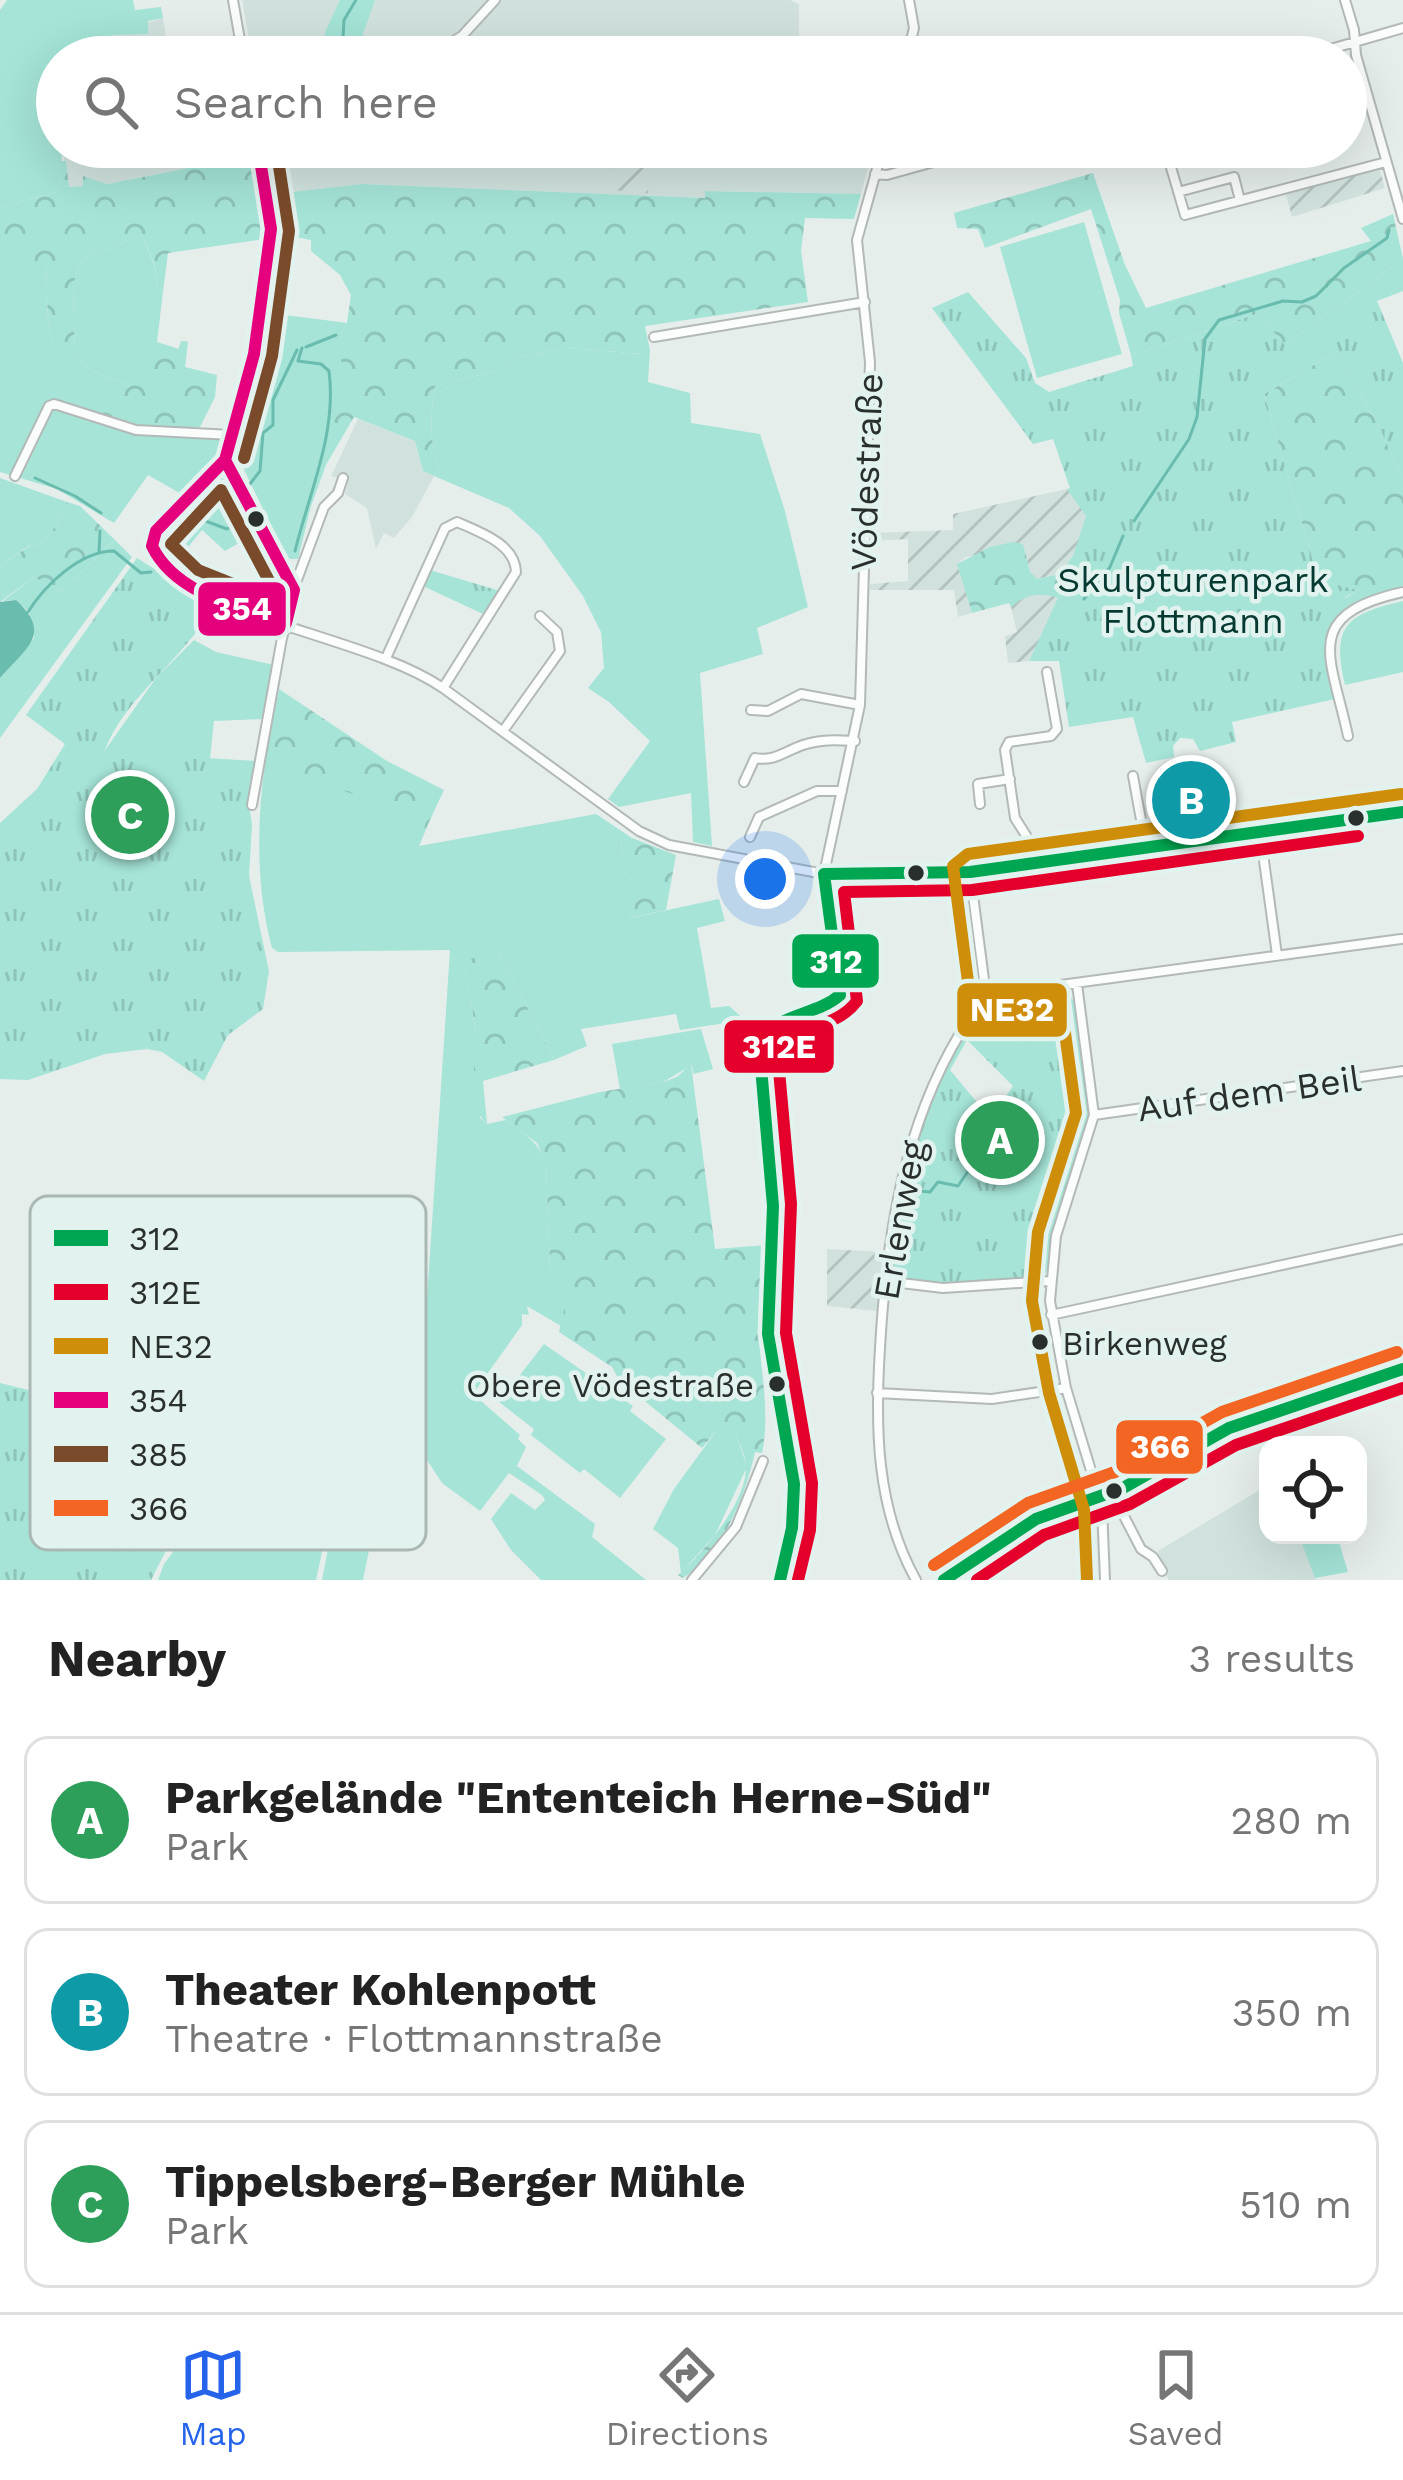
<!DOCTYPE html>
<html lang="en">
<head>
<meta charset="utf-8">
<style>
  :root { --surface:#fff; --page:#f2f2f2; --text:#222; --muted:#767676; --line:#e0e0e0; --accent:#2563eb }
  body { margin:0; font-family:"Work Sans",sans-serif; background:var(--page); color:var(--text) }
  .controls { position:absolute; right:36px; bottom:36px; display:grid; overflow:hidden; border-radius:24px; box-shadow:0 12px 48px #0002 }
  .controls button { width:108px; height:108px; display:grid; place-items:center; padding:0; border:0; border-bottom:3px solid var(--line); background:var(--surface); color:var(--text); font:60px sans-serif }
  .you { position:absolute; left:765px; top:879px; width:42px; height:42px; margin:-30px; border:9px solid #fff; border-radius:50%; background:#1a73e8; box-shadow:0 0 0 18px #1a73e833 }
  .badge { display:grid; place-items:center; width:78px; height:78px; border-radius:50%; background:var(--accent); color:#fff; font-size:39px; font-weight:700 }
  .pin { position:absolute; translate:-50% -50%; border:6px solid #fff; box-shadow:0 3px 12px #0006 }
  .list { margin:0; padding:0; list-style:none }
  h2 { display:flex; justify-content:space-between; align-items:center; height:156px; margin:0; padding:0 48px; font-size:51px }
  h2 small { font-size:39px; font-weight:400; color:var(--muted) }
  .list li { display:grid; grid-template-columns:78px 1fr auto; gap:36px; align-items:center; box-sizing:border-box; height:168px; margin:0 24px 24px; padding:0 24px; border:3px solid var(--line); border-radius:24px }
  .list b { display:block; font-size:45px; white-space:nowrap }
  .list p { margin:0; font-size:39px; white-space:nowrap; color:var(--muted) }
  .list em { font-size:39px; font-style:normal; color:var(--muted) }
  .icon { flex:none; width:66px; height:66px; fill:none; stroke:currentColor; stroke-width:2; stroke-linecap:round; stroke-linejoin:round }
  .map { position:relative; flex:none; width:1403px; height:1580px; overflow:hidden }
  .search { position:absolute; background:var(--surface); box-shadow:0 12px 48px #0002; left:36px; right:36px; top:36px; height:132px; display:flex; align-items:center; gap:30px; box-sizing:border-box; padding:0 42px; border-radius:66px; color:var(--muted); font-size:45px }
  .sheet { height:732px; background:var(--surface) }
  nav { display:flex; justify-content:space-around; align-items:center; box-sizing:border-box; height:168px; border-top:3px solid var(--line); background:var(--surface); font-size:33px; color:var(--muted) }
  nav a { display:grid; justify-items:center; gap:6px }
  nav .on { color:var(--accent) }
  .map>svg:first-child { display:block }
</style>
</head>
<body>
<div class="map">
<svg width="1403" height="1580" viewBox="0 0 1403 1580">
  <defs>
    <pattern id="industrial-furrows" width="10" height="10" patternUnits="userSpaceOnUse" patternTransform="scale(3)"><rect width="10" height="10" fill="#d1e2de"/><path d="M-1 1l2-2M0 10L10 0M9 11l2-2" fill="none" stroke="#b3c2bf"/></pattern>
    <pattern id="forest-crowns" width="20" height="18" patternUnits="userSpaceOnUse" patternTransform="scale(3)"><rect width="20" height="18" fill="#a5e4d7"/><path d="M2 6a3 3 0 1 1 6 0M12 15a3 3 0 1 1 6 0" fill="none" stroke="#8ec4b9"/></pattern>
    <pattern id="park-tufts" width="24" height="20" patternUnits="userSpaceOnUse" patternTransform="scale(3)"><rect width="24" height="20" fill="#a5e4d7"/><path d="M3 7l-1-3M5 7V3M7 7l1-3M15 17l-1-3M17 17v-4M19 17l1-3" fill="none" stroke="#8ec4b9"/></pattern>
  </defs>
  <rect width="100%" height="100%" fill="#e6eeec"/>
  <path fill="#d1e2de" d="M 242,0 L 790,0 L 799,4 L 799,57 L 252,57 Z
    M 163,18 L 169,57 L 69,57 L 75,47 L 108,43 L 110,35 Z
    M 62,147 L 251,147 L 251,148 L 250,156 L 107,184 L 83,177 L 83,186 L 68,187 Z
    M 266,147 L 874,147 L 861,194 L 706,191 L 706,198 L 363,184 L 274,194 Z
    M 358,419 L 415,441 L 423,471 L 434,476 L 412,517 L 394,538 L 384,533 L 376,549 L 367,508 L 345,494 L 349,481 L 331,476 Z
    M 1268,1485 L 1268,1535 L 1299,1535 L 1316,1580 L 1168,1580 L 1158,1551 Z"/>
  <path fill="url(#industrial-furrows)" d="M 614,147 L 650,147 L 648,193 L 612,190 Z
    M 1379,167 L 1385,188 L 1292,217 L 1285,191 Z
    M 1067,489 L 1087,516 L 1076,551 L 1060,574 L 1036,579 L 1030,572 L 1023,545 L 966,557 L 958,563 L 972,613 L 958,617 L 954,590 L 870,590 L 870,584 L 908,581 L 908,539 L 871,541 L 871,533 L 953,530 L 953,514 Z
    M 1042,592 L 1058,598 L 1048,623 L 1029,661 L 1008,663 L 1005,636 L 1017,632 L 1011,607 L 1019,599 Z
    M 827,1249 L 883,1252 L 877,1311 L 827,1306 Z"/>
  <path fill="#a5e4d7" d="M 7,0 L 133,0 L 135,10 L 161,7 L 163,18 L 148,21 L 148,34 L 111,35 L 109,43 L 75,47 L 69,57 L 57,57 L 57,147 L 121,147 L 121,154 L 69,156 L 62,153 L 60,191 L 0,208 L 0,10 Z
    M 340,0 L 375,0 L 363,34 L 363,57 L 326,57 L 325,32 Z
    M 1084,222 L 1122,354 L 1037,378 L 1000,247 Z
    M 142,235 L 155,267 L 158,291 L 163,292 L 157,342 L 179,349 L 176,358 L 130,386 L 90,370 L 75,353 L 73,284 L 82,259 Z
    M 0,265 L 46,265 C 50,328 38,360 100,393 L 89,419 L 136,434 L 201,435 L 223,440 L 211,466 L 183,495 L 148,475 L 114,523 L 57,489 L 0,472 Z
    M 269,313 L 348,323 L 326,465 L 311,506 L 298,559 L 287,559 L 237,455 L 260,367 Z
    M 566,348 L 643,354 L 650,350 L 648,382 L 690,393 L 691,423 L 760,434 L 785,511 L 808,607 L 757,628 L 763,654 L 700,673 L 712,846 L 693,842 L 691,793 L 619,807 L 608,799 L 650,741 L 609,702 L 588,688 L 604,668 L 601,632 L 583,596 L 540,536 L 509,508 L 434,476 L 439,468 C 429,438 430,417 435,386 L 496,371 L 518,357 Z
    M 225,474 L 255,534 L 225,551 L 202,530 L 175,563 L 158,547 L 160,537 Z
    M 0,478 L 67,502 L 56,526 L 38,547 L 30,545 L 0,566 Z
    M 115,540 L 132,557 L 0,738 L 0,678 L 34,638 L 29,612 L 16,600 L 3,601 L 34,577 L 60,592 Z
    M 1403,601 L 1403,672 L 1345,685 C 1331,626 1346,614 1403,601 Z
    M 194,640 L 216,652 L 274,665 L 264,719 L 214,721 L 210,759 L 103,753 L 156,678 Z
    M 272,720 L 433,813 L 419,846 L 596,814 L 632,838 L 621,843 L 630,918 L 719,899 L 725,921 L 697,928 L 711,1008 L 729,1006 L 745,1020 L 680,1030 L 676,1014 L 581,1029 L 587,1046 L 554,1060 L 499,952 L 465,967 L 477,1039 L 480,1118 L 487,1124 L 506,1120 C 525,1134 539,1142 546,1164 L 550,1271 L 572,1279 L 561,1326 L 527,1306 L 529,1315 L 522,1314 L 522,1325 L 473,1394 L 520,1435 L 518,1439 L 526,1447 L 517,1466 L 595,1524 L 592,1537 L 646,1580 L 541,1580 L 511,1550 L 491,1519 L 511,1493 L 535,1510 L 545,1500 L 542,1495 L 509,1473 L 480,1511 L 442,1483 L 422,1452 L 406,1455 L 397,1493 L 336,1487 L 316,1580 L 158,1580 L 164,1564 L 185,1536 L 228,1529 L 245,1464 L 394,1481 L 424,1345 L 450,950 L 278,952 L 272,948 C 252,872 258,796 272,720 Z
    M 701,1029 L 713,1069 L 693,1074 L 692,1065 L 663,1082 L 620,1089 L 612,1044 Z
    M 544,1344 L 633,1406 L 630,1411 L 666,1439 L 620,1498 L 584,1469 L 580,1473 L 531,1435 L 534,1429 L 499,1402 Z
    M 722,1423 L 735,1431 L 747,1467 L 715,1535 L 681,1573 L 678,1548 L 653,1529 L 674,1489 Z
    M 336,1508 L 376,1516 L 363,1580 L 322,1580 Z
    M 1337,1535 L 1348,1572 L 1315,1578 L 1299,1536 Z"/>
  <path fill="url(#forest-crowns)" d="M 250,156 L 256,162 L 266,218 L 265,239 L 168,253 L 163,292 L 158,291 L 155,266 L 142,235 L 82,259 L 73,284 L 75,353 L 90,370 L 130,386 L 146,346 L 176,357 L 181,341 L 188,342 L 185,367 L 217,375 L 215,397 L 200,427 L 159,431 L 92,410 L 99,393 C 38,360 50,328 46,265 L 0,265 L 0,208 L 60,191 L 61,161 L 66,161 L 69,187 L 83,186 L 83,176 L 107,184 Z
    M 1093,173 L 1125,265 L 1146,308 L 1371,241 L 1361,228 L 1393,214 L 1403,259 L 1285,345 L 1257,314 L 1131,355 L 1119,313 L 1120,300 L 1091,209 L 985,248 L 978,229 L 957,228 L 954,213 Z
    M 362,184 L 705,198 L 705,191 L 861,194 L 854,219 L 805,218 L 801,251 L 808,302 L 645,326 L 650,350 L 643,354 L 566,348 L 518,357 L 496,371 L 435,386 C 430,417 429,438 439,468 L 434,476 L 423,471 L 415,441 L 354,417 L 326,465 L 351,295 L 340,275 L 311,251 L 311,240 L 279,234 L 274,194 Z
    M 1336,352 L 1378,424 L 1403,480 L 1403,588 L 1350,605 L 1345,598 L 1358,590 L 1334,584 L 1314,564 L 1264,394 Z
    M 67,502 L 80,506 L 115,540 L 60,592 L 34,577 L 0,602 L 0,566 L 31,545 L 38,547 L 56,526 Z
    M 1013,542 L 1023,544 L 1030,572 L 1037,579 L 1060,574 L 1076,551 L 1058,598 C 1040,592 1026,594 1011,607 L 1009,603 L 972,613 L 957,564 L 990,547 Z
    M 279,689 L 387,761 L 444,790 L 417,847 L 417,820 L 265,759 Z
    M 632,838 L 676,855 L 666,910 L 629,918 L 621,842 Z
    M 499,952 L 554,1060 L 483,1081 L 487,1124 C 462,1101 479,1062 476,1033 C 473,1011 468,989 465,967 L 466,960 Z
    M 691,1064 L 715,1249 L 767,1245 C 763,1269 758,1296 758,1321 C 759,1365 771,1409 762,1453 L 755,1452 C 745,1497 723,1553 683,1578 L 678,1575 C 703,1553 745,1504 746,1469 C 747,1457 738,1442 735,1431 L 722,1424 L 702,1448 L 619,1380 L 612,1367 L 559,1332 L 571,1280 L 550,1271 L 546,1164 L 537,1143 L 502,1117 L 600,1092 L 663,1082 L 677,1077 Z"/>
  <path fill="url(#park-tufts)" fill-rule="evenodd" d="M 1403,259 L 1403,291 L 1377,301 L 1403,363 L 1403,480 L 1378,424 L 1336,352 L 1264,394 L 1314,564 L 1334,584 L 1358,590 L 1345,597 L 1350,605 C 1318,632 1327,663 1335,699 L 1232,722 L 1236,742 L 1200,751 L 1193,739 L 1180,738 L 1173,746 L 1174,757 L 1146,763 L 1133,717 L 1069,727 L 1059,661 L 1029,661 L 1063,587 L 1086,516 L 1067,489 L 1070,488 L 1053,439 L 1033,444 L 932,308 L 968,292 L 1026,358 L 1035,383 L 1049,392 L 1133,366 L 1131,355 L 1257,314 L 1285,345 Z
    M 137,558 L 213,606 C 184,661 127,693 104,752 L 256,761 L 248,799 L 252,824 L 249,876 L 269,971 L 263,1009 L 228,1035 L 204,1081 L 162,1052 L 147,1049 L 105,1054 L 28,1080 L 0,1079 L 0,823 L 37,789 L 65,744 L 26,715 Z
    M 430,570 L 500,591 L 485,615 L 423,586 Z
    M 1060,990 L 1075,1001 L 1088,1094 L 1088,1126 L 1054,1233 L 1046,1273 L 1038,1278 L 970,1284 L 898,1280 L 890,1267 L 908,1164 L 932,1093 L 968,1025 L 1001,1000 ZM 967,1040 L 1013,1086 L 991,1119 L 950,1070 Z
    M 0,1383 L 228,1439 L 221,1526 L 173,1537 L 151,1580 L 0,1580 Z"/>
  <path fill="#69bcae" d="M 16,600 C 53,634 26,648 0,678 L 0,602 Z
    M 1022,1119 L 1042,1126 L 1045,1134 L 1039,1146 L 985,1167 L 964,1158 L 973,1145 Z"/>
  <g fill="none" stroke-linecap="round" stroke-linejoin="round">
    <path stroke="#69bcae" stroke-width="3" d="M 342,57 L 344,20 L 356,0
      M 306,347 L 336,335
      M 35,478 L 75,496 L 101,513
      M 250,484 L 260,471 L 263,433 L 273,425 L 273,400 L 297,350
      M 1134,521 L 1189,439 L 1197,417 L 1205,339 L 1219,320 L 1283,301 L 1302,302 L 1316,296 L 1344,268 L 1387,238 L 1389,230
      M 295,551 C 310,490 337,433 329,371 L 321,364 L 298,361 L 302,348
      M 99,552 L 100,531
      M 166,553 L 182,521 L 192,516 L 227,529 L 234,525 L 226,500 L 234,492
      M 1084,599 L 1110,567 L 1123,536
      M 28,612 C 45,585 80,551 114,551 L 141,573 L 151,572
      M 920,1191 L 930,1192 L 938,1182 L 958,1186 L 973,1164"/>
    <defs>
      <path id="minor" d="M 233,0 L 243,57
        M 1345,0 L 1354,30 L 1356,55 L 1403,219
        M 908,52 L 934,57
        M 428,57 L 462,36 L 495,0
        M 907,57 L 914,28 L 909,0
        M 963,57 L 1009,44
        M 1303,57 L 1403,28
        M 258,147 L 271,229 L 254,354 L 225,460 L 153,539 L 155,558 C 209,621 368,637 443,688 L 639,831 L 669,845 L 824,874 L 954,874 L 1403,812
        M 1165,147 L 1185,215 L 1386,162
        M 875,174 L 887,175 L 988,147
        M 1178,192 L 1234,177 L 1240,200
        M 654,337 L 865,302
        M 225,460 L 284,567 L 294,597 L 282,638 L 252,805
        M 15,476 L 49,406 L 54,404 L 136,430 L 232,435
        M 294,588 L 324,507 L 338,493 L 343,478
        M 386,658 L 445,528 L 457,522 C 480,532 515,544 516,572 L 443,688
        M 751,710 L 768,711 L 801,694 L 860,705
        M 503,731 L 560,651 L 557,632 L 540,616
        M 1348,736 C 1331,656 1300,615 1403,592
        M 1133,776 L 1146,847
        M 744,782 L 755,758 C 774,762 785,751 803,745 C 820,739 837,740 855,741
        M 980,804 L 978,784 L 1010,779
        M 1260,832 L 1277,955
        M 750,837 L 759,817 L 817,791 L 842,791
        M 1031,865 L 1027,837 L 1015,818 L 1005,750 L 1009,742 L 1051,736 L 1057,729 L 1047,672
        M 1077,984 L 1094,1115 L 1056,1236 L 1050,1301 L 1066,1388 L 1102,1507 L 1105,1580
        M 986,995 L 1401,939
        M 1094,1115 L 1403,1071
        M 884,1281 L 943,1288 L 1049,1281
        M 1051,1315 L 1403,1239
        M 877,1393 L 992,1399 L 1066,1388
        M 1112,1493 L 1141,1549 L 1153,1557 L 1162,1571
        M 692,1580 L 736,1527 L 763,1461
        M 780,1580 L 792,1528 L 794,1484 L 768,1334 L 773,1206 L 759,1044 L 767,1028 L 833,1003 L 841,991 L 825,869 L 860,705 L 870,362 L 857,240 L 883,147
        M 916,1580 C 876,1508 875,1428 880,1348 C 887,1223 908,1097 986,995 L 970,872
        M 944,1580 L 1036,1519 L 1123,1488 L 1229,1428 L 1403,1369"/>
    </defs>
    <use href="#minor" stroke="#b2b9b7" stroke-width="12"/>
    <use href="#minor" stroke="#fbfcfc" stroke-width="8"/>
    <defs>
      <path id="bus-1" d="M 780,1580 L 792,1528 L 794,1484 L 768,1334 L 773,1206 L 759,1044 C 776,1012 815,1017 840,995 L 824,874 L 970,872 L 1403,812
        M 944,1580 L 1036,1519 L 1123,1488 L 1229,1428 L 1403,1369"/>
      <path id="bus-2" d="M 798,1580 L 810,1530 L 812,1483 L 786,1333 L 791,1204 L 777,1048 C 799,1024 836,1029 857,1001 L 844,892 L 972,890 L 1358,836
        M 977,1580 L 1044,1535 L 1130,1504 L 1236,1445 L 1403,1388"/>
      <path id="bus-3" d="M 1087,1580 L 1084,1510 L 1049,1393 L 1032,1301 L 1038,1232 L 1076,1113 L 1061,1004 L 986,1013 L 971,1005 L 953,866 L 968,854 L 1401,794"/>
      <path id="bus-4" d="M 225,460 L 294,590 L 286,623 C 239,607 175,594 152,546 L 156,531 Z
        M 225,460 L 254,354 L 271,229 L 258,147"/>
      <path id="bus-5" d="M 244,458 L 272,356 L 289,231 L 276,147
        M 221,490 L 275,592 L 273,600 L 198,570 L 171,544 Z"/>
      <path id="bus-6" d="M 934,1565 L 1028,1503 L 1115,1472 L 1222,1412 L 1397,1352"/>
    </defs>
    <use href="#bus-1" stroke="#e2f2ee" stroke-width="21"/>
    <use href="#bus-2" stroke="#e2f2ee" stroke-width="21"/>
    <use href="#bus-3" stroke="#e2f2ee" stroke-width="21"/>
    <use href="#bus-4" stroke="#e2f2ee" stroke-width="21"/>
    <use href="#bus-5" stroke="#e2f2ee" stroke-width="21"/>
    <use href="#bus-6" stroke="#e2f2ee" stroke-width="21"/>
    <use href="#bus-1" stroke="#00a651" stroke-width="12"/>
    <use href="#bus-2" stroke="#e4002b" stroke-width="12"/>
    <use href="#bus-3" stroke="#ce8e09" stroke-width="12"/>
    <use href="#bus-4" stroke="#e5007d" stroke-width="12"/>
    <use href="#bus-5" stroke="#7a4b2a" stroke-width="12"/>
    <use href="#bus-6" stroke="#f26522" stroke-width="12"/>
  </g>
  <g fill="#292f2d" stroke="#e2f2ee" stroke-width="4.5">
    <circle cx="256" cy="519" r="10"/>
    <circle cx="1356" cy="818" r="10"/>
    <circle cx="916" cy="873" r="10"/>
    <circle cx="1040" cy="1342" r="10"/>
    <circle cx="777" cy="1384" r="10"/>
    <circle cx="1114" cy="1491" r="10"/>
  </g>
  <g text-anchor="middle" stroke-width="9" stroke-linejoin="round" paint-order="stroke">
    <g font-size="33" fill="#292f2d" stroke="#e2f2ee" text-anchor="start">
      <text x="1062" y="1355">Birkenweg</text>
      <text x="754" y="1397" text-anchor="end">Obere Vödestraße</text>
    </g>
    <g font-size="36" fill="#292f2d" stroke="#e2f2ee">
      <text transform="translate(866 472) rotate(-88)" y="13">Vödestraße</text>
      <text transform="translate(1249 1093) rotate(-8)" y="13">Auf dem Beil</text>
      <text transform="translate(899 1220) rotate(-80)" y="13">Erlenweg</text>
    </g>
    <g font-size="36" fill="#053a32" stroke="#e2f2ee">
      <text x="1193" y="592">Skulpturenpark<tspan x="1193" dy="41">Flottmann</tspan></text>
    </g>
  </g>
  <rect x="30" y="1196" width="396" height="354" rx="18" fill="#e2f2ee" stroke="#aab8b4" stroke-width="3"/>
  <rect x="54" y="1230" width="54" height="16" fill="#00a651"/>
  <rect x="54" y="1284" width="54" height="16" fill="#e4002b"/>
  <rect x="54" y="1338" width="54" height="16" fill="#ce8e09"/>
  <rect x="54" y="1392" width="54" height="16" fill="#e5007d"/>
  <rect x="54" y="1446" width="54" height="16" fill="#7a4b2a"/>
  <rect x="54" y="1500" width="54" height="16" fill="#f26522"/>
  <g font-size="33" fill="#292f2d">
    <text x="129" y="1250">312</text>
    <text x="129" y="1304">312E</text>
    <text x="129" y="1358">NE32</text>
    <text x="129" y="1412">354</text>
    <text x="129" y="1466">385</text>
    <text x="129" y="1520">366</text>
  </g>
  <g stroke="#e2f2ee" stroke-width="4.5">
    <rect x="196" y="580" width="92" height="58" rx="12" fill="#e5007d"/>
    <rect x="790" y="932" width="91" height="58" rx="12" fill="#00a651"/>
    <rect x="955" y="981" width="114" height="58" rx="12" fill="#ce8e09"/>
    <rect x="722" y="1018" width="114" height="57" rx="12" fill="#e4002b"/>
    <rect x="1114" y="1418" width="91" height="58" rx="12" fill="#f26522"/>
  </g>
  <g font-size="33" text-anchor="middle" font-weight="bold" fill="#fff">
    <text x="242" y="620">354</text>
    <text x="836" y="973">312</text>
    <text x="1012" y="1021">NE32</text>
    <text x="779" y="1058">312E</text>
    <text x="1160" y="1458">366</text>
  </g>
</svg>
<div class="controls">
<button><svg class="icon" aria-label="locate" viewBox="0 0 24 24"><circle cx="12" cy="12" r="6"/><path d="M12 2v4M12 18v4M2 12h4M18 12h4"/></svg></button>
</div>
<div class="you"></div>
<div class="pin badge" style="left:1000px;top:1140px;background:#2e9e5b">A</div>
<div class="pin badge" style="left:1191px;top:800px;background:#0f9aa8">B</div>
<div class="pin badge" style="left:130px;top:815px;background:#2e9e5b">C</div>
<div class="search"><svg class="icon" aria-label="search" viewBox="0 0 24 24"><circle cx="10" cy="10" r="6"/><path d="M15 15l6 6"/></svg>Search here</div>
</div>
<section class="sheet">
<h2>Nearby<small>3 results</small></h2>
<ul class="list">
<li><span class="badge" style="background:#2e9e5b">A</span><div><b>Parkgelände &quot;Ententeich Herne-Süd&quot;</b><p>Park</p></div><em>280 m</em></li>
<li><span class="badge" style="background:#0f9aa8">B</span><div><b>Theater Kohlenpott</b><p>Theatre · Flottmannstraße</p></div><em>350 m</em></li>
<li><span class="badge" style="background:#2e9e5b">C</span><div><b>Tippelsberg-Berger Mühle</b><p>Park</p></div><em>510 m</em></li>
</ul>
</section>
<nav>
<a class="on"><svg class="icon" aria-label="map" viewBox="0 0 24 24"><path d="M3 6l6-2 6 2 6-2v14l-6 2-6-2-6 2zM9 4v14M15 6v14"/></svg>Map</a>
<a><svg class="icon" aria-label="directions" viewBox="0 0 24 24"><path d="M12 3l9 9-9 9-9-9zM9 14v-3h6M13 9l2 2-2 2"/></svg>Directions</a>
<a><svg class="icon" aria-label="saved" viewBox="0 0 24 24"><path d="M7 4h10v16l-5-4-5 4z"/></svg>Saved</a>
</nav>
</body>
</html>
